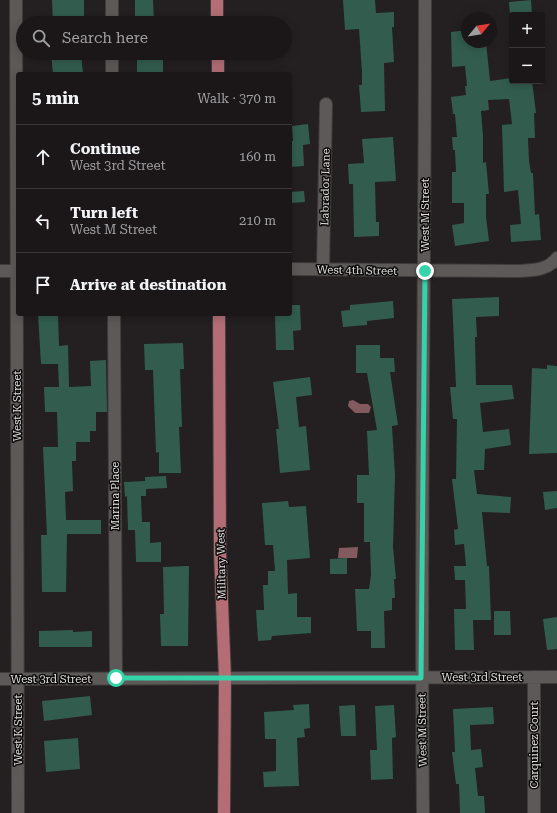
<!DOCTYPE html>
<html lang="en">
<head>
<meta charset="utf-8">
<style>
  :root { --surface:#1b1718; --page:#282425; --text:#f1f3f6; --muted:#a09fa2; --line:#393637 }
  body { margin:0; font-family:"Roboto Serif",serif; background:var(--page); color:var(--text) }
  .controls { position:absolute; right:12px; top:12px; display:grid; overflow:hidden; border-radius:4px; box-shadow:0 2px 10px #0003 }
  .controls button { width:36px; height:36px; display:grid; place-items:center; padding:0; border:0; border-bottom:1px solid var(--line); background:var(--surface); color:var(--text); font:20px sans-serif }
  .compass { position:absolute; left:461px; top:12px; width:36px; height:36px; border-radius:50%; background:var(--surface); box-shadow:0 2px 10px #0003; rotate:60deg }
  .stop { position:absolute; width:12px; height:12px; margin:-9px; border:3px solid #34d4a8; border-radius:50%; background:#fff }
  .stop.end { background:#34d4a8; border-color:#fff; box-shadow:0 1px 4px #0008 }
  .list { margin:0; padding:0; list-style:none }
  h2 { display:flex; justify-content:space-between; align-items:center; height:52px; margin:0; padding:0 16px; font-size:17px }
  h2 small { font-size:13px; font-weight:400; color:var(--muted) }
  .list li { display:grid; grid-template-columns:26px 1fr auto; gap:12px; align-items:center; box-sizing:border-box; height:64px; padding:0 16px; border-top:1px solid var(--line) }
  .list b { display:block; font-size:15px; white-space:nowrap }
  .list p { margin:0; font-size:13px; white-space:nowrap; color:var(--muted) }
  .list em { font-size:13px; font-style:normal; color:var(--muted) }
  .icon { flex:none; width:22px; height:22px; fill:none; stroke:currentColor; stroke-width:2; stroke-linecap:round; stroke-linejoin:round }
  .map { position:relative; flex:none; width:557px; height:813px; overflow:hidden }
  .search { position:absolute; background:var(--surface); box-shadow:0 2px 10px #0003; left:16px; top:16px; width:276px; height:44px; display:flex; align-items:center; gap:10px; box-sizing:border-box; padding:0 14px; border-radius:22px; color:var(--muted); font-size:15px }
  .panel { position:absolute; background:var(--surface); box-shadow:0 2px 10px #0003; left:16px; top:72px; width:276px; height:244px; border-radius:4px }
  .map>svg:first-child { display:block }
</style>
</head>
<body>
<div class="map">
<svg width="557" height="813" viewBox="0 0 557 813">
  <rect width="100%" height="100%" fill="#241f20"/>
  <path fill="#835a5d" d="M 353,400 L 360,404 L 368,404 L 371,407 L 369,413 L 355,413 L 348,406 L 349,401 Z
    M 358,547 L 357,558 L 338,558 L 339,548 Z"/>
  <path fill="#325d4e" d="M 52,0 L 84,0 L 84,23 L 53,23 Z
    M 135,0 L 153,0 L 154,23 L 135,23 Z
    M 343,0 L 375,0 L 376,13 L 394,12 L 394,27 L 392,27 L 394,62 L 384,63 L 385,111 L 361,112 L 359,85 L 362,85 L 362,72 L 359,29 L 345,30 Z
    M 531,0 L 532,15 L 510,15 L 509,2 Z
    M 467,30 L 467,42 L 486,42 L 490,81 L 512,78 L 512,81 L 532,81 L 536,113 L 534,113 L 535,138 L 528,138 L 529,161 L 531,173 L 533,173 L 535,215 L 539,214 L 541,240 L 511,242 L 510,225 L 521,224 L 518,190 L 504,192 L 502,125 L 512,124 L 509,99 L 488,100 L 489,110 L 481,111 L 483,136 L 483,163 L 486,162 L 489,194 L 486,194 L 486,217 L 489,241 L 455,246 L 452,225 L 464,223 L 464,203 L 452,203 L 452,172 L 456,172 L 455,150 L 453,150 L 452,137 L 457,137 L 455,114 L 453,114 L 451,97 L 466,95 L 465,86 L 467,86 L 465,66 L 452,67 L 451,32 Z
    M 51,53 L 81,53 L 83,74 L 53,74 Z
    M 137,53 L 163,53 L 163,74 L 137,74 Z
    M 308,124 L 310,144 L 303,145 L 304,166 L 290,167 L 290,141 L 293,141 L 292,126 Z
    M 393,137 L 396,181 L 375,182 L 376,222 L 379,222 L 379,236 L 354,237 L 353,184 L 349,184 L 348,164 L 364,163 L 362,139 Z
    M 304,191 L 305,202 L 290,203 L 290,192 Z
    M 499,297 L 499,316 L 476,317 L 477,337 L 475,337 L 476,385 L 512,385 L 514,399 L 480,403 L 483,432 L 509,429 L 511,445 L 485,449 L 484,470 L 474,470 L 477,494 L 511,497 L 510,513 L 482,512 L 487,566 L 489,566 L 491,620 L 473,620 L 474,650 L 455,650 L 454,609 L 466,609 L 465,580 L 455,580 L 454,566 L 466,566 L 464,544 L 455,545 L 454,530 L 458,529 L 452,479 L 456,479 L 457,419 L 453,419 L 450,387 L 456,387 L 452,299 Z
    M 393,301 L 394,318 L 367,321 L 367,325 L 343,327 L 341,311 L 350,310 L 350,305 Z
    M 290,305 L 300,305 L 301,330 L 293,331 L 294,350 L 276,350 L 275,314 L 290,314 Z
    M 38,314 L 58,314 L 59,346 L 68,345 L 69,387 L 91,386 L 90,361 L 106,360 L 107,412 L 96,412 L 96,431 L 90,431 L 90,442 L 76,442 L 76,461 L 72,461 L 73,491 L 65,492 L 66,520 L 101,520 L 101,534 L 67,534 L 66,592 L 42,592 L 41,535 L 47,535 L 43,447 L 58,447 L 57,412 L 45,412 L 44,387 L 59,387 L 58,364 L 41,364 Z
    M 183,343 L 184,369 L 180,369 L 182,427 L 179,427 L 181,473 L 159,473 L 159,452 L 156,453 L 153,370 L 145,370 L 144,344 Z
    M 356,345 L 380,345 L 380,358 L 394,358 L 395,372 L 390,372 L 398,425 L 392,426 L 395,475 L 393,547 L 396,579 L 394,579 L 395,598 L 392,598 L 392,610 L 384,611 L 385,648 L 371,648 L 371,631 L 357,631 L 355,589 L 369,589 L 371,575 L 370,542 L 364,542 L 364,503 L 357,503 L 357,475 L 369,475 L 367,431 L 377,430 L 367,373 L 356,373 Z
    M 547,365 L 557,366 L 557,453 L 529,454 L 532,368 L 547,369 Z
    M 310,377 L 312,395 L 296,397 L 299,427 L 306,426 L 310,470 L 280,473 L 276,429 L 279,429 L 273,382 Z
    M 166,476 L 167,488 L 146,489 L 146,496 L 141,496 L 142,522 L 150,522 L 150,543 L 161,542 L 161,562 L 136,562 L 135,530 L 128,530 L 127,496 L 125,497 L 124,482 L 145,481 L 145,477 Z
    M 557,491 L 557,508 L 545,510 L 543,492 Z
    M 288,501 L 289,507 L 306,506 L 310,558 L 287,560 L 288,594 L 297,593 L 297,617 L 311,617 L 311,633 L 272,636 L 271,640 L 258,641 L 256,610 L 264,610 L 263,585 L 268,585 L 268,571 L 275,571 L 273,545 L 265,545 L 262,503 Z
    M 347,558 L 347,574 L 330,574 L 330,559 Z
    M 189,566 L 188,646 L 161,646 L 160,614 L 164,614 L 163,567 Z
    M 494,611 L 510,611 L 511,635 L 494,635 Z
    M 557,617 L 557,649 L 547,650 L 543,619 Z
    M 73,630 L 73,632 L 92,631 L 92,647 L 39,647 L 39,631 Z
    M 90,696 L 92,715 L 44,721 L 42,701 Z
    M 309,704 L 310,728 L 304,729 L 305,737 L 297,738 L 299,786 L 264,787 L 263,772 L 276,771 L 276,739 L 265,739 L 264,712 L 294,710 L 293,705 Z
    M 355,705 L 356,736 L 341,736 L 339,706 Z
    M 394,705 L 396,737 L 392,738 L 393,779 L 371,780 L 370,750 L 377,750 L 375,706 Z
    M 493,707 L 494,724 L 470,725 L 471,750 L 481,749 L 483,767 L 475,768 L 478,796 L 484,796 L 485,813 L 460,813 L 459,784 L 456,784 L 452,752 L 455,752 L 453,709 Z
    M 78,738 L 80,769 L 46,772 L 44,741 Z"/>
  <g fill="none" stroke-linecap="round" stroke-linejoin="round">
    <defs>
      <path id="minor" d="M 16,0 L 18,813
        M 112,0 L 112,23
        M 112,53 L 112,74
        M 290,269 L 520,271 C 534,270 548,270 557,258
        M 323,269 L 326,104
        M 0,271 L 18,271
        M 114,314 L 116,678
        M 0,679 L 557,677
        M 423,813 C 420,542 425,271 425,0
        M 534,813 L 534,677"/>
      <path id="major" d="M 217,0 L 217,23
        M 218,53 L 218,74
        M 219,314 L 220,552 L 225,678 L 224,813"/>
    </defs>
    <use href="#minor" stroke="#403c3c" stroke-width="14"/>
    <use href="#major" stroke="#403c3c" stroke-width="14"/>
    <use href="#minor" stroke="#5e5959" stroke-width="12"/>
    <use href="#major" stroke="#b46d75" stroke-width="12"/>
  </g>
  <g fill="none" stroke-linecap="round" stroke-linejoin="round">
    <path stroke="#34d4a8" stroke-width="5" d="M 116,678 L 421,678 L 425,271"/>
  </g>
  <g text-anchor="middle" stroke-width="3" stroke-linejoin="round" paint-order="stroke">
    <g font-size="11" fill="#e2dfdf" stroke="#0c0a0a">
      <text transform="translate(325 187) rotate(-89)" y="4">Labrador Lane</text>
      <text transform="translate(425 215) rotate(-90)" y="4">West M Street</text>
      <text transform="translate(357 270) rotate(1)" y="4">West 4th Street</text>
      <text transform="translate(17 406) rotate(-90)" y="4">West K Street</text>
      <text transform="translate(115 496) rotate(-90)" y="4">Marina Place</text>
      <text transform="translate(221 564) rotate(-91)" y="4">Military West</text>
      <text x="482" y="681">West 3rd Street</text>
      <text x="51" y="683">West 3rd Street</text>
      <text transform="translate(18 730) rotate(-90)" y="4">West K Street</text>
      <text transform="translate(422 730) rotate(-91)" y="4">West M Street</text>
      <text transform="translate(534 745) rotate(-90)" y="4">Carquinez Court</text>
    </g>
  </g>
</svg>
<div class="controls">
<button>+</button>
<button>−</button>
</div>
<svg class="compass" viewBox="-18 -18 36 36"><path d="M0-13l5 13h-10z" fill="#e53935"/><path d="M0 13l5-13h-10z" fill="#a09fa2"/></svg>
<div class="stop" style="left:116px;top:678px"></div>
<div class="stop end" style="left:425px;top:271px"></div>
<div class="search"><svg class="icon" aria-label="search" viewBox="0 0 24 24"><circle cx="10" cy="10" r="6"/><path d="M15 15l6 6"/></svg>Search here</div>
<section class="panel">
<h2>5 min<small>Walk · 370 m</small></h2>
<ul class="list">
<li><svg class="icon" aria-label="ahead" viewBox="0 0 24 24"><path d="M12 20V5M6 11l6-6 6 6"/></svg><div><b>Continue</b><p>West 3rd Street</p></div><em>160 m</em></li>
<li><svg class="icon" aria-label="left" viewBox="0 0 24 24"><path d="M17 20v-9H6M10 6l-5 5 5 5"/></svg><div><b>Turn left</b><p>West M Street</p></div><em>210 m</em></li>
<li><svg class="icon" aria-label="arrive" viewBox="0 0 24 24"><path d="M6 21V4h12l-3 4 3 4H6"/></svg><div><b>Arrive at destination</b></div></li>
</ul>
</section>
</div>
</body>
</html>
